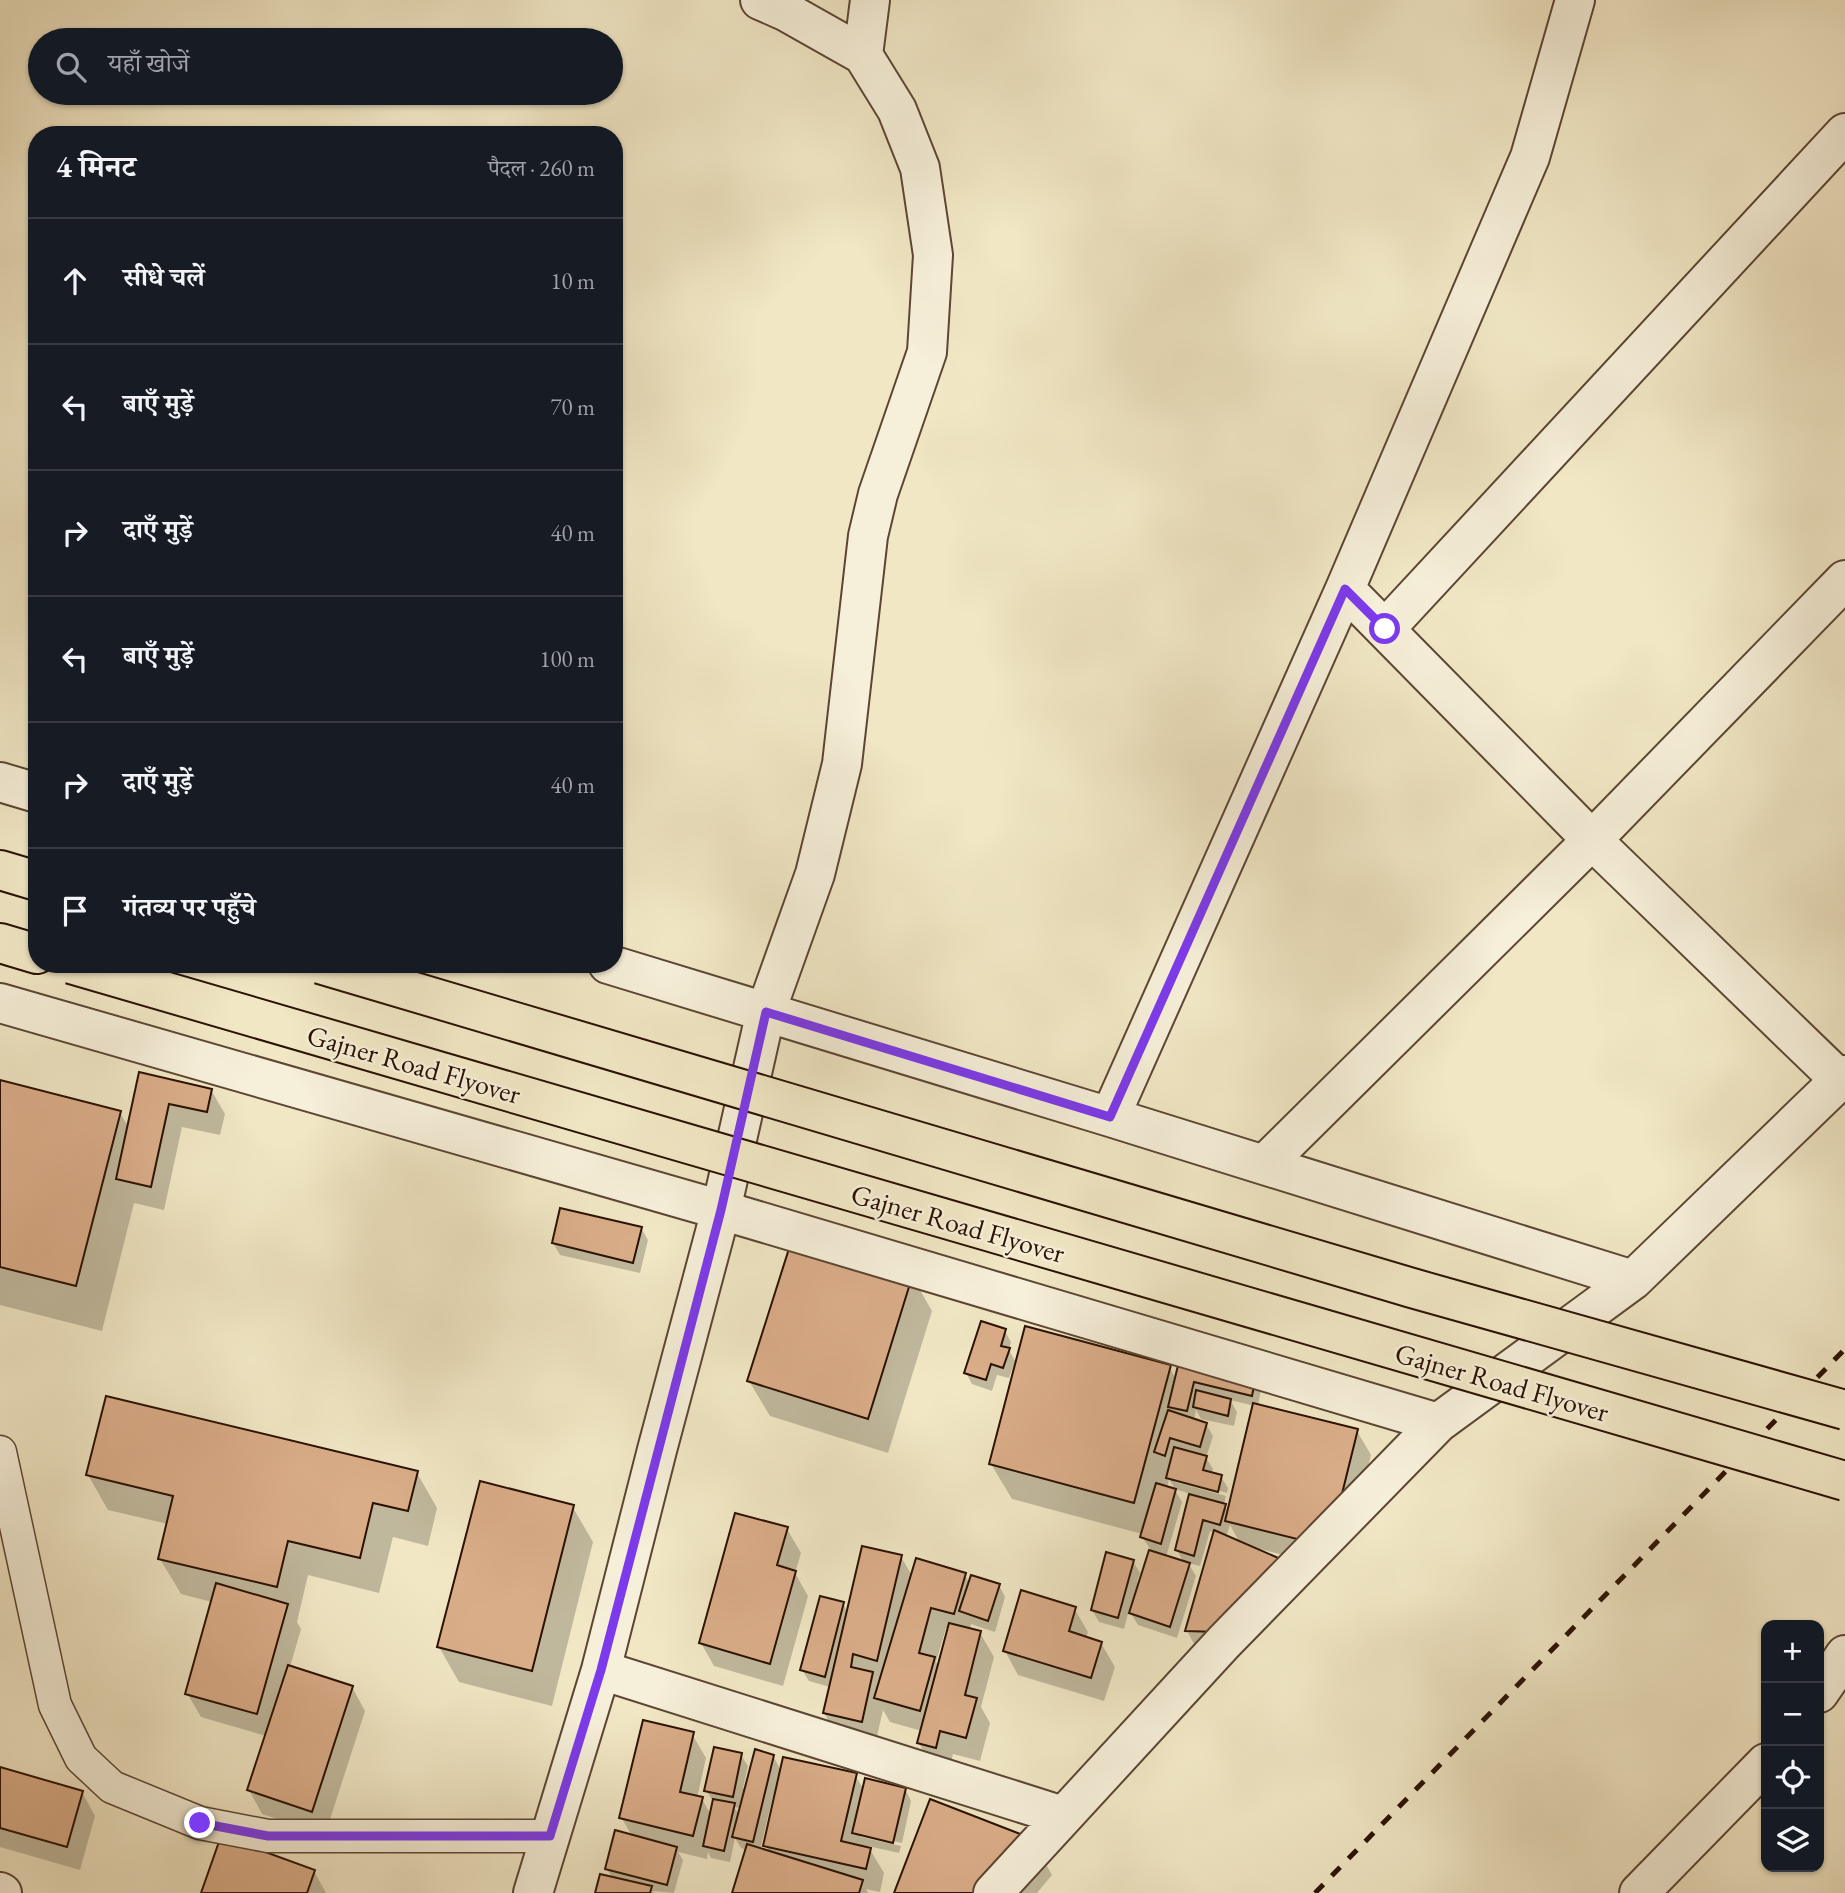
<!DOCTYPE html>
<html lang="hi">
<head>
<meta charset="utf-8">
<style>
  :root { --surface:#171b24; --page:#20242c; --text:#f1f3f6; --muted:#9ea1a6; --line:#363941 }
  body { margin:0; font-family:"EB Garamond","Noto Serif Devanagari",serif; background:var(--page); color:var(--text) }
  .controls { position:absolute; right:21px; bottom:21px; display:grid; overflow:hidden; border-radius:14px; box-shadow:0 2px 5px #0004 }
  .controls button { width:63px; height:63px; display:grid; place-items:center; padding:0; border:0; border-bottom:2px solid var(--line); background:var(--surface); color:var(--text); font:35px sans-serif }
  .stop { position:absolute; width:21px; height:21px; margin:-16px; border:5px solid #7c3aed; border-radius:50%; background:#fff }
  .stop.end { background:#7c3aed; border-color:#fff; box-shadow:0 2px 7px #0008 }
  .list { margin:0; padding:0; list-style:none }
  h2 { display:flex; justify-content:space-between; align-items:center; height:91px; margin:0; padding:0 28px; font-size:30px }
  h2 small { font-size:23px; font-weight:400; color:var(--muted) }
  .list li { display:grid; grid-template-columns:46px 1fr auto; gap:21px; align-items:center; box-sizing:border-box; height:126px; padding:0 28px; border-top:2px solid var(--line) }
  .list b { display:block; font-size:26px; white-space:nowrap }
  .list em { font-size:23px; font-style:normal; color:var(--muted) }
  .icon { flex:none; width:38px; height:38px; fill:none; stroke:currentColor; stroke-width:2; stroke-linecap:round; stroke-linejoin:round }
  .map { position:relative; flex:none; width:1845px; height:1893px; overflow:hidden }
  .search { position:absolute; background:var(--surface); box-shadow:0 2px 5px #0004; left:28px; top:28px; width:595px; height:77px; display:flex; align-items:center; gap:18px; box-sizing:border-box; padding:0 24px; border-radius:38px; color:var(--muted); font-size:26px }
  .panel { position:absolute; background:var(--surface); box-shadow:0 2px 5px #0004; left:28px; top:126px; width:595px; height:847px; border-radius:28px }
  .map>svg:first-child { display:block }
</style>
</head>
<body>
<div class="map">
<svg width="1845" height="1893" viewBox="0 0 1845 1893">
  <rect width="100%" height="100%" fill="#f1e7c5"/>
  <filter id="stains"><feTurbulence type="fractalNoise" baseFrequency=".00286" numOctaves="4"/><feColorMatrix values="0 0 0 0 .2 0 0 0 0 .09 0 0 0 0 .02 0 0 0 .5 -.17"/></filter>
  <radialGradient id="worn" r=".72"><stop offset=".6" stop-color="#630" stop-opacity="0"/><stop offset="1" stop-color="#630" stop-opacity=".3"/></radialGradient>
  <path fill="#0003" fill-rule="evenodd" d="M 140,1074 L 211,1090 L 225,1114 L 220,1135 L 182,1127 L 164,1210 L 134,1203 L 102,1331 L 0,1305 L 0,1082 L 120,1113 L 129,1128 Z
    M 641,1228 L 648,1240 L 640,1273 L 560,1255 L 553,1243 Z
    M 912,1276 L 932,1311 L 888,1453 L 770,1416 L 749,1381 Z
    M 1005,1331 L 1011,1342 L 1009,1350 L 1015,1361 L 1009,1378 L 997,1375 L 992,1391 L 972,1384 L 966,1373 Z
    M 1169,1367 L 1176,1379 L 1261,1389 L 1258,1406 L 1357,1431 L 1371,1455 L 1351,1534 L 1323,1565 L 1260,1549 L 1200,1655 L 1187,1631 L 1215,1533 L 1210,1531 L 1200,1566 L 1188,1563 L 1196,1576 L 1177,1638 L 1138,1625 L 1129,1610 L 1124,1629 L 1099,1622 L 1092,1610 L 1133,1561 L 1140,1573 L 1137,1582 L 1140,1583 L 1151,1550 L 1142,1537 L 1142,1534 L 1012,1499 L 991,1464 ZM 1230,1400 L 1255,1406 L 1229,1513 L 1224,1504 L 1226,1496 L 1175,1482 L 1175,1478 L 1227,1493 L 1228,1488 L 1221,1477 L 1211,1474 L 1213,1469 L 1206,1458 L 1213,1436 L 1206,1424 L 1194,1420 L 1196,1410 L 1201,1419 L 1234,1426 L 1237,1412 ZM 1169,1479 L 1175,1489 L 1191,1494 L 1177,1550 L 1184,1563 L 1166,1557 L 1182,1502 L 1175,1490 L 1167,1488 ZM 1230,1525 L 1240,1543 L 1226,1537 Z
    M 417,1473 L 437,1508 L 428,1546 L 393,1537 L 379,1593 L 308,1575 L 297,1622 L 301,1629 L 290,1667 L 352,1687 L 365,1711 L 325,1835 L 262,1814 L 249,1790 L 266,1736 L 201,1717 L 187,1693 L 212,1602 L 181,1594 L 160,1559 L 168,1524 L 108,1510 L 88,1475 Z
    M 572,1506 L 593,1542 L 552,1706 L 459,1682 L 439,1647 Z
    M 787,1529 L 801,1553 L 795,1573 L 808,1596 L 783,1686 L 714,1666 L 701,1643 Z
    M 901,1557 L 913,1577 L 965,1575 L 970,1584 L 999,1585 L 1005,1597 L 995,1632 L 971,1624 L 970,1630 L 980,1633 L 994,1657 L 981,1707 L 990,1723 L 980,1761 L 953,1754 L 949,1771 L 932,1767 L 919,1743 L 922,1731 L 890,1722 L 883,1710 L 875,1745 L 838,1737 L 824,1713 L 830,1687 L 809,1681 L 802,1670 L 843,1604 L 848,1613 ZM 946,1628 L 949,1629 L 939,1667 L 936,1662 Z
    M 1074,1608 L 1088,1632 L 1086,1639 L 1101,1643 L 1115,1667 L 1104,1701 L 1018,1675 L 1005,1651 Z
    M 692,1734 L 706,1758 L 697,1798 L 702,1799 L 711,1815 L 714,1803 L 706,1790 L 741,1755 L 748,1766 L 743,1788 L 746,1789 L 773,1756 L 782,1772 L 855,1775 L 864,1790 L 905,1789 L 911,1801 L 902,1843 L 861,1833 L 861,1837 L 901,1846 L 899,1853 L 868,1846 L 884,1873 L 880,1892 L 866,1889 L 868,1893 L 734,1893 L 747,1850 L 741,1848 L 735,1838 L 730,1862 L 711,1858 L 708,1852 L 707,1859 L 678,1852 L 683,1860 L 674,1893 L 652,1891 L 654,1893 L 597,1893 L 613,1879 L 607,1869 L 632,1836 L 621,1817 ZM 773,1796 L 776,1797 L 765,1845 L 770,1853 L 760,1850 ZM 734,1807 L 741,1808 L 740,1816 Z
    M 0,1769 L 82,1792 L 95,1816 L 80,1870 L 0,1847 Z
    M 1032,1840 L 1052,1875 L 1037,1893 L 896,1893 Z
    M 314,1871 L 326,1893 L 203,1893 Z"/>
  <path fill="#daad89" stroke="#2a1102" stroke-width="2" d="M 139,1072 L 212,1089 L 207,1112 L 169,1104 L 151,1187 L 116,1179 Z
    M 0,1080 L 121,1111 L 76,1286 L 0,1267 Z
    M 560,1208 L 642,1227 L 633,1263 L 552,1243 Z
    M 793,1236 L 913,1274 L 868,1419 L 747,1381 Z
    M 981,1321 L 1006,1329 L 1001,1346 L 1010,1348 L 1003,1368 L 991,1364 L 986,1380 L 964,1373 Z
    M 1025,1326 L 1171,1365 L 1134,1503 L 989,1464 Z
    M 1180,1357 L 1256,1376 L 1252,1396 L 1194,1382 L 1187,1411 L 1168,1407 Z
    M 1196,1390 L 1231,1399 L 1228,1416 L 1193,1407 Z
    M 106,1396 L 418,1471 L 408,1511 L 373,1503 L 360,1558 L 288,1541 L 277,1587 L 158,1559 L 173,1496 L 86,1475 Z
    M 1253,1403 L 1358,1429 L 1338,1510 L 1309,1542 L 1225,1521 Z
    M 1168,1410 L 1207,1423 L 1200,1447 L 1170,1438 L 1165,1456 L 1154,1452 Z
    M 1174,1447 L 1207,1456 L 1203,1470 L 1222,1475 L 1218,1492 L 1166,1478 Z
    M 480,1481 L 574,1505 L 532,1671 L 437,1647 Z
    M 1156,1483 L 1176,1489 L 1161,1544 L 1140,1537 Z
    M 1189,1494 L 1226,1504 L 1220,1525 L 1203,1520 L 1194,1556 L 1175,1550 Z
    M 735,1513 L 788,1527 L 777,1565 L 796,1571 L 770,1664 L 699,1643 Z
    M 1214,1530 L 1283,1560 L 1220,1632 L 1185,1631 Z
    M 862,1546 L 902,1555 L 877,1661 L 853,1654 L 851,1667 L 873,1672 L 862,1722 L 823,1713 Z
    M 1149,1550 L 1190,1563 L 1170,1627 L 1129,1613 Z
    M 1106,1552 L 1134,1560 L 1118,1618 L 1091,1610 Z
    M 916,1558 L 966,1573 L 954,1614 L 931,1608 L 919,1653 L 935,1657 L 920,1711 L 874,1698 Z
    M 971,1575 L 1000,1584 L 988,1621 L 959,1611 Z
    M 216,1583 L 288,1604 L 257,1714 L 185,1694 Z
    M 1021,1590 L 1076,1607 L 1069,1631 L 1102,1642 L 1091,1678 L 1003,1651 Z
    M 820,1596 L 844,1602 L 825,1677 L 800,1670 Z
    M 949,1623 L 981,1631 L 965,1695 L 977,1698 L 966,1738 L 940,1731 L 936,1748 L 917,1743 Z
    M 288,1665 L 353,1686 L 312,1812 L 247,1790 Z
    M 643,1720 L 694,1732 L 680,1792 L 703,1797 L 693,1836 L 619,1818 Z
    M 714,1747 L 742,1753 L 733,1797 L 704,1791 Z
    M 755,1749 L 774,1755 L 753,1842 L 732,1837 Z
    M 783,1757 L 857,1773 L 841,1841 L 871,1848 L 866,1869 L 763,1846 Z
    M 0,1767 L 83,1791 L 67,1847 L 0,1828 Z
    M 865,1778 L 906,1788 L 893,1843 L 852,1833 Z
    M 713,1799 L 735,1803 L 724,1851 L 703,1846 Z
    M 930,1799 L 1033,1839 L 986,1893 L 894,1893 Z
    M 615,1830 L 677,1847 L 667,1885 L 605,1869 Z
    M 221,1836 L 315,1870 L 307,1893 L 201,1893 Z
    M 747,1844 L 863,1880 L 859,1893 L 732,1893 Z
    M 600,1874 L 652,1886 L 650,1893 L 595,1893 Z"/>
  <g fill="none" stroke-linecap="round" stroke-linejoin="round">
    <defs>
      <path id="service" d="M 0,1452 L 55,1705 L 81,1758 L 112,1787 L 200,1823 L 268,1836 L 550,1836"/>
      <path id="minor" d="M 863,55 L 870,0
        M 1345,589 L 1592,840 L 1840,1080
        M 1385,629 L 1845,133
        M 0,782 L 37,793
        M 608,964 L 1110,1117 L 1633,1280
        M 0,1003 L 721,1210 L 1438,1423
        M 1110,1117 L 1345,589 L 1530,157 L 1575,0
        M 1264,1165 L 1592,840 L 1845,580
        M 601,1670 L 1063,1816
        M 0,1892 L 2,1893
        M 533,1893 L 601,1670 L 657,1450 L 721,1210 L 766,1011 L 815,874 L 842,764 L 868,536 L 878,494 L 927,352 L 933,255 L 920,168 L 897,110 L 863,55 L 785,11 L 760,0
        M 993,1893 L 1224,1642 L 1438,1423 L 1633,1280 L 1845,1075"/>
      <path id="tertiary" d="M 1819,1693 L 1845,1655
        M 1639,1893 L 1766,1763"/>
      <path id="primary" d="M 0,870 L 37,881
        M 0,943 L 37,954"/>
    </defs>
    <use href="#service" stroke="#5c4633" stroke-width="35"/>
    <use href="#minor" stroke="#5c4633" stroke-width="42"/>
    <use href="#tertiary" stroke="#5c4633" stroke-width="42"/>
    <use href="#primary" stroke="#2a1102" stroke-width="42"/>
    <use href="#service" stroke="#f6efd9" stroke-width="32"/>
    <use href="#minor" stroke="#f6efd9" stroke-width="38"/>
    <use href="#tertiary" stroke="#f6efd9" stroke-width="38"/>
    <use href="#primary" stroke="#f1e7c5" stroke-width="38"/>
    <path stroke="#2a1102" stroke-width="5" stroke-dasharray="12 12" stroke-linecap="butt" d="M 1315,1893 L 1845,1349"/>
    <defs>
      <path id="primary-bridge" d="M 71,964 L 1845,1481
        M 320,964 L 1412,1288 L 1845,1410"/>
    </defs>
    <use href="#primary-bridge" stroke="#2a1102" stroke-width="42" stroke-linecap="butt"/>
    <use href="#primary-bridge" stroke="#f1e7c5" stroke-width="38"/>
  </g>
  <g fill="none" stroke-linecap="round" stroke-linejoin="round">
    <path stroke="#7c3aed" stroke-width="9" d="M 200,1823 L 268,1836 L 550,1836 L 601,1670 L 721,1210 L 766,1012 L 1110,1117 L 1345,589 L 1385,629"/>
  </g>
  <g text-anchor="middle" stroke-width="5" stroke-linejoin="round" paint-order="stroke">
    <g font-size="28" fill="#2a1102" stroke="#f6efd9">
      <text transform="translate(414 1064) rotate(16)" y="10">Gajner Road Flyover</text>
      <text transform="translate(958 1223) rotate(16)" y="10">Gajner Road Flyover</text>
      <text transform="translate(1502 1382) rotate(16)" y="10">Gajner Road Flyover</text>
    </g>
  </g>
  <rect width="100%" height="100%" filter="url(#stains)"/>
  <rect width="100%" height="100%" fill="url(#worn)"/>
</svg>
<div class="controls">
<button>+</button>
<button>−</button>
<button><svg class="icon" aria-label="locate" viewBox="0 0 24 24"><circle cx="12" cy="12" r="6"/><path d="M12 2v4M12 18v4M2 12h4M18 12h4"/></svg></button>
<button><svg class="icon" aria-label="layers" viewBox="0 0 24 24"><path d="M12 4l9 5-9 5-9-5zM3 14l9 5 9-5"/></svg></button>
</div>
<div class="stop" style="left:1385px;top:629px"></div>
<div class="stop end" style="left:200px;top:1823px"></div>
<div class="search"><svg class="icon" aria-label="search" viewBox="0 0 24 24"><circle cx="10" cy="10" r="6"/><path d="M15 15l6 6"/></svg>यहाँ खोजें</div>
<section class="panel">
<h2>4 मिनट<small>पैदल · 260 m</small></h2>
<ul class="list">
<li><svg class="icon" aria-label="ahead" viewBox="0 0 24 24"><path d="M12 20V5M6 11l6-6 6 6"/></svg><div><b>सीधे चलें</b></div><em>10 m</em></li>
<li><svg class="icon" aria-label="left" viewBox="0 0 24 24"><path d="M17 20v-9H6M10 6l-5 5 5 5"/></svg><div><b>बाएँ मुड़ें</b></div><em>70 m</em></li>
<li><svg class="icon" aria-label="right" viewBox="0 0 24 24"><path d="M7 20v-9h11M14 6l5 5-5 5"/></svg><div><b>दाएँ मुड़ें</b></div><em>40 m</em></li>
<li><svg class="icon" aria-label="left" viewBox="0 0 24 24"><path d="M17 20v-9H6M10 6l-5 5 5 5"/></svg><div><b>बाएँ मुड़ें</b></div><em>100 m</em></li>
<li><svg class="icon" aria-label="right" viewBox="0 0 24 24"><path d="M7 20v-9h11M14 6l5 5-5 5"/></svg><div><b>दाएँ मुड़ें</b></div><em>40 m</em></li>
<li><svg class="icon" aria-label="arrive" viewBox="0 0 24 24"><path d="M6 21V4h12l-3 4 3 4H6"/></svg><div><b>गंतव्य पर पहुँचे</b></div></li>
</ul>
</section>
</div>
</body>
</html>
